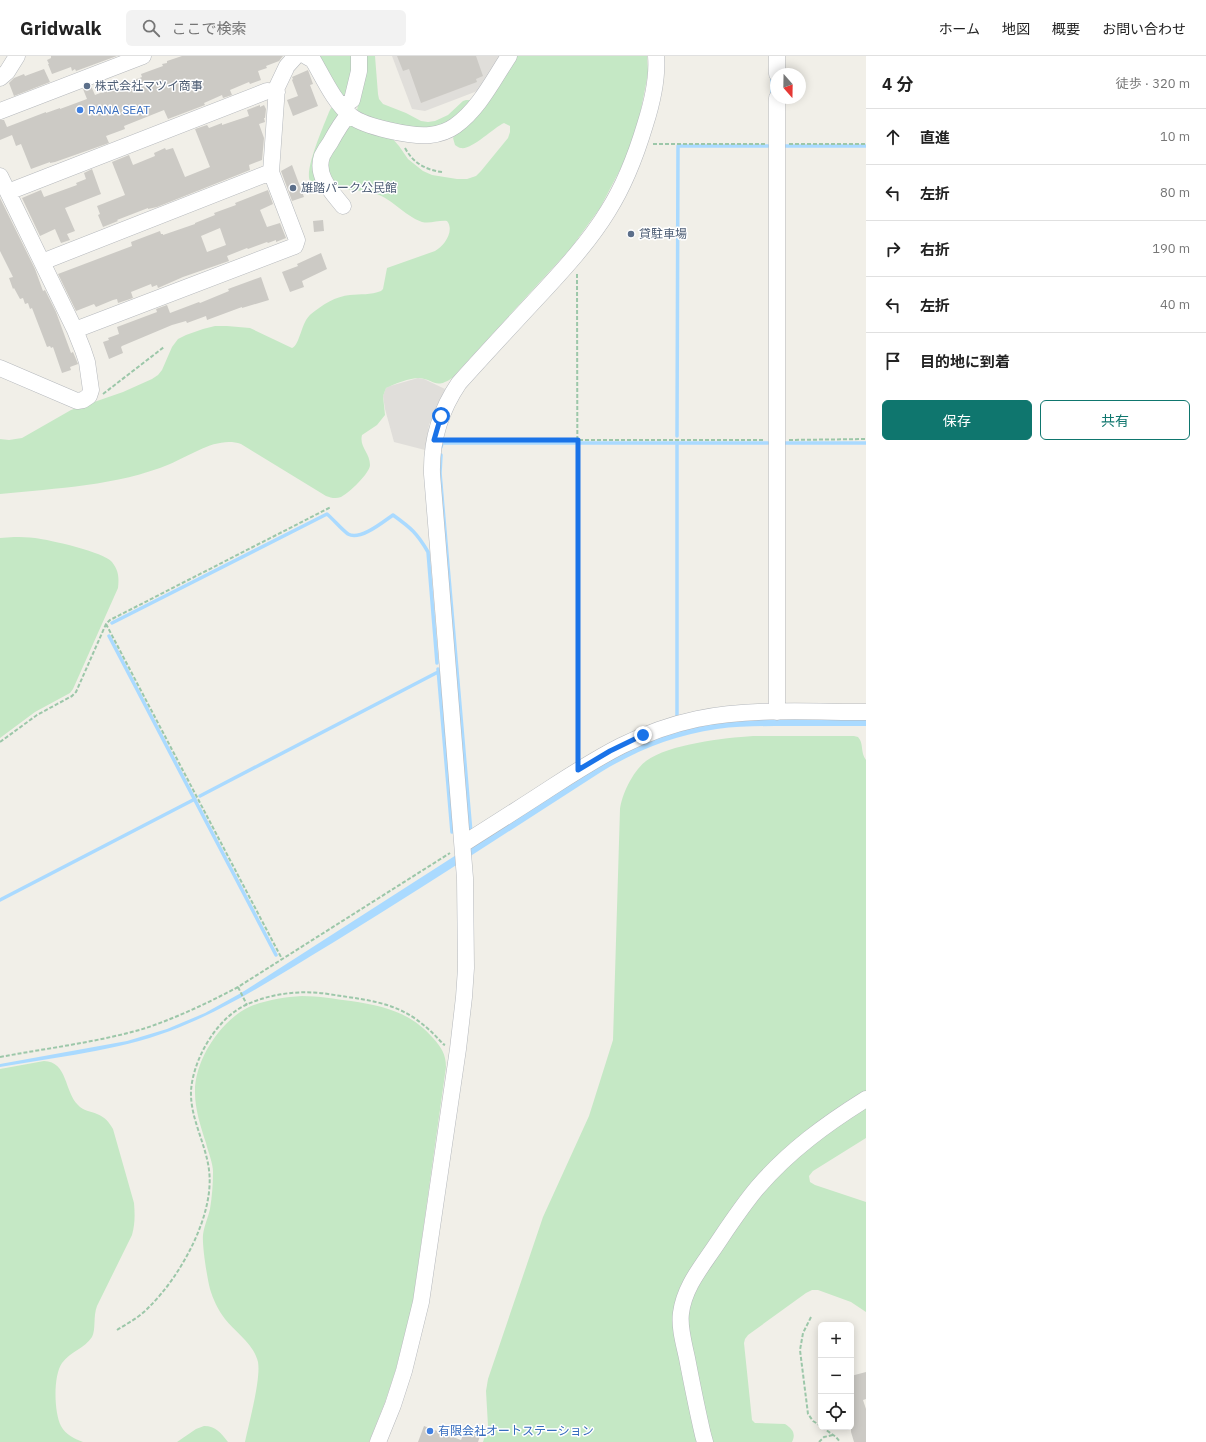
<!DOCTYPE html>
<html lang="ja">
<head>
<meta charset="utf-8">
<style>
  :root { --surface:#fff; --page:#f2f2f2; --text:#222; --muted:#767676; --line:#e0e0e0; --accent:#0f766e }
  body { margin:0; font-family:"IBM Plex Sans","Noto Sans JP",sans-serif; background:var(--page); color:var(--text) }
  .controls { position:absolute; right:12px; bottom:12px; display:grid; overflow:hidden; border-radius:6px; box-shadow:0 2px 10px #0003 }
  .controls button { width:36px; height:36px; display:grid; place-items:center; padding:0; border:0; border-bottom:1px solid var(--line); background:var(--surface); color:var(--text); font:20px sans-serif }
  .compass { position:absolute; left:770px; top:12px; width:36px; height:36px; border-radius:50%; background:var(--surface); box-shadow:0 2px 10px #0003; rotate:160deg }
  .stop { position:absolute; width:12px; height:12px; margin:-9px; border:3px solid #1a73e8; border-radius:50%; background:#fff }
  .stop.end { background:#1a73e8; border-color:#fff; box-shadow:0 1px 4px #0008 }
  .list { margin:0; padding:0; list-style:none }
  h2 { display:flex; justify-content:space-between; align-items:center; height:52px; margin:0; padding:0 16px; font-size:17px }
  h2 small { font-size:13px; font-weight:400; color:var(--muted) }
  .list li { display:grid; grid-template-columns:26px 1fr auto; gap:12px; align-items:center; box-sizing:border-box; height:56px; padding:0 16px; border-top:1px solid var(--line) }
  .list b { display:block; font-size:15px; white-space:nowrap }
  .list em { font-size:13px; font-style:normal; color:var(--muted) }
  .actions { display:flex; gap:8px; padding:12px 16px }
  .actions a { flex:1; padding:9px 0; border:1px solid var(--accent); border-radius:6px; text-align:center; font-size:14px; color:var(--accent) }
  .actions .main { background:var(--accent); color:#fff }
  .icon { flex:none; width:22px; height:22px; fill:none; stroke:currentColor; stroke-width:2; stroke-linecap:round; stroke-linejoin:round }
  .map { position:relative; flex:none; width:866px; height:1386px; overflow:hidden }
  header { display:flex; align-items:center; gap:24px; box-sizing:border-box; height:56px; padding:0 20px; background:var(--surface); border-bottom:1px solid var(--line) }
  header strong { font-size:19px }
  nav { display:flex; gap:22px; margin-inline-start:auto; font-size:14px }
  .search { width:280px; height:36px; background:var(--page); display:flex; align-items:center; gap:10px; box-sizing:border-box; padding:0 14px; border-radius:6px; color:var(--muted); font-size:15px }
  main { display:flex }
  aside { flex:1; background:var(--surface) }
  .map>svg:first-child { display:block }
</style>
</head>
<body>
<header>
<strong>Gridwalk</strong>
<div class="search"><svg class="icon" aria-label="search" viewBox="0 0 24 24"><circle cx="10" cy="10" r="6"/><path d="M15 15l6 6"/></svg>ここで検索</div>
<nav><a>ホーム</a><a>地図</a><a>概要</a><a>お問い合わせ</a></nav>
</header>
<main>
<div class="map">
<svg width="866" height="1386" viewBox="0 0 866 1386">
  <rect width="100%" height="100%" fill="#f1efe8"/>
  <path fill="#e0deda" d="M 392,0 L 503,0 L 480,34 L 425,55 L 412,53 Z
    M 418,322 L 424,323 L 445,333 L 434,357 L 429,369 L 425,394 L 394,386 L 385,353 L 383,340 L 386,332 L 390,330 Z"/>
  <path fill="#c5e8c5" d="M 316,0 L 352,0 L 352,14 L 346,36 L 345,39 L 342,39 Z
    M 365,0 L 375,0 L 378,38 L 379,43 L 383,48 L 406,57 L 421,65 L 428,66 L 435,65 L 448,59 L 463,45 L 466,44 L 470,44 L 470,47 L 452,66 L 428,74 L 373,65 L 357,54 L 365,19 Z
    M 515,0 L 647,0 L 648,16 L 646,28 L 640,58 L 632,85 L 623,108 L 600,152 L 571,192 L 452,322 C 435,334 434,323 419,322 C 410,322 394,328 386,332 L 383,340 L 385,359 L 377,369 L 362,379 C 359,391 370,397 370,409 C 370,417 349,437 341,441 C 336,443 331,442 326,440 L 241,388 C 217,380 192,399 170,408 C 117,430 57,432 0,438 L 0,383 L 9,384 L 22,382 L 71,354 L 123,336 L 152,323 L 158,319 L 162,314 L 172,291 L 178,283 L 186,279 L 203,273 L 215,270 L 227,270 L 250,272 L 292,292 C 300,289 301,266 311,258 C 322,249 336,240 350,239 C 360,238 371,239 381,235 L 383,233 L 387,212 L 435,195 C 444,190 455,175 447,165 C 439,164 430,168 422,166 C 403,159 391,141 371,136 L 317,130 C 314,129 311,128 310,125 C 304,114 324,69 329,56 L 331,52 L 335,52 L 391,81 L 399,90 L 408,103 L 423,115 L 432,119 L 457,123 L 467,123 L 476,120 L 481,115 L 508,82 L 510,76 L 510,70 L 504,67 C 493,72 472,94 461,92 C 459,92 457,90 455,89 L 453,82 Z
    M 14,481 C 21,481 28,481 35,482 C 50,484 104,496 112,506 C 119,515 119,522 118,532 L 73,633 L 70,637 L 35,656 L 0,682 L 0,482 Z
    M 753,680 L 854,680 L 858,681 C 864,687 860,696 866,704 L 866,1039 L 801,1084 L 681,1240 L 701,1386 L 483,1386 L 488,1370 L 486,1335 L 488,1323 L 543,1161 L 589,1060 L 613,984 L 620,753 C 622,738 633,715 646,705 C 669,688 724,682 753,680 Z
    M 302,940 C 319,940 335,943 351,945 C 384,950 410,956 433,982 C 441,991 446,998 446,1011 L 413,1245 L 396,1313 L 385,1346 L 369,1386 L 245,1386 C 249,1367 261,1323 258,1306 C 254,1288 235,1276 225,1263 C 218,1254 213,1243 210,1233 C 207,1221 202,1190 203,1179 C 204,1170 208,1162 210,1153 C 212,1141 213,1128 213,1116 C 213,1107 208,1096 206,1087 C 201,1072 195,1053 195,1037 C 194,1005 220,965 249,951 C 266,944 284,941 302,940 Z
    M 44,1005 C 68,1006 64,1035 78,1049 C 83,1055 91,1055 97,1058 C 105,1061 109,1066 113,1073 L 134,1147 C 135,1159 135,1168 132,1179 L 97,1250 C 93,1260 96,1274 92,1281 C 85,1292 70,1296 62,1307 C 53,1320 54,1356 61,1370 C 66,1379 75,1383 83,1386 L 0,1386 L 0,1013 Z
    M 866,1047 L 866,1082 L 813,1115 L 809,1120 L 810,1126 L 815,1129 L 866,1146 L 866,1256 L 851,1246 L 818,1234 L 812,1234 L 806,1237 L 748,1279 L 745,1283 L 744,1287 L 752,1364 L 755,1367 L 785,1368 C 793,1373 796,1378 792,1386 L 709,1386 L 685,1276 L 695,1227 L 782,1110 Z
    M 204,1370 C 216,1370 221,1377 228,1386 L 177,1386 L 196,1373 Z"/>
  <path fill="#aadaff" d="M 866,661 L 866,670 C 840,670 813,670 787,670 C 764,670 740,670 717,673 C 675,679 637,694 601,716 C 512,773 424,831 334,886 C 281,918 228,953 170,975 C 116,995 56,1001 0,1011 L 0,1008 L 127,985 L 167,973 L 205,957 L 241,937 L 581,719 L 645,684 L 716,665 Z"/>
  <g fill="none" stroke-linecap="round" stroke-linejoin="round">
    <path stroke="#aadaff" stroke-width="3.5" d="M 772,39 L 772,20
      M 785,90 L 866,90
      M 677,380 L 678,90 L 768,90
      M 580,387 L 768,387
      M 785,387 L 866,387
      M 441,391 L 442,387 L 575,387
      M 441,399 L 440,417 L 471,777
      M 112,567 L 327,458 C 334,464 341,473 348,478 C 360,485 383,466 393,459 C 411,472 417,477 428,496 L 437,607
      M 109,580 L 276,899
      M 438,613 L 452,776
      M 677,662 L 677,386
      M 200,740 L 438,616
      M 0,844 L 195,743"/>
  </g>
  <path fill="#cccac5" fill-rule="evenodd" d="M 51,0 L 117,0 L 76,15 L 75,13 L 72,15 L 71,11 L 52,18 L 48,8 L 49,8 L 47,4 L 51,2 Z
    M 182,0 L 283,0 L 279,5 L 266,10 L 267,12 L 258,15 L 261,24 L 250,28 L 249,26 L 230,34 L 232,39 L 223,42 L 222,39 L 204,47 L 205,49 L 168,63 L 164,54 L 124,70 L 125,73 L 106,80 L 109,87 L 55,106 L 50,107 L 50,106 L 31,113 L 21,88 L 16,90 L 12,79 L 0,84 L 0,64 L 4,64 L 7,71 L 46,56 L 46,57 L 60,52 L 60,53 L 87,43 L 83,33 L 91,30 L 95,39 L 142,21 L 141,18 L 163,10 L 162,8 L 167,7 L 167,5 Z
    M 397,0 L 476,0 L 483,20 L 476,23 L 477,26 L 421,47 L 409,13 L 403,15 Z
    M 44,13 L 50,26 L 14,40 L 9,27 L 14,22 L 24,18 L 25,20 Z
    M 308,14 L 313,28 L 310,29 L 318,50 L 293,60 L 287,44 L 298,40 L 292,24 L 293,23 L 292,21 Z
    M 260,49 L 260,51 L 264,49 L 266,53 L 265,62 L 264,62 L 265,66 L 259,68 L 264,82 L 262,104 L 249,109 L 250,114 L 157,151 L 148,153 L 148,152 L 117,164 L 118,165 L 103,171 L 98,159 L 100,158 L 97,150 L 125,139 L 112,106 L 129,99 L 133,109 L 155,100 L 154,97 L 165,92 L 166,94 L 173,92 L 185,121 L 210,111 L 195,73 L 207,69 L 209,72 L 222,67 L 222,69 L 249,60 L 247,54 Z
    M 292,109 L 304,141 L 292,145 L 281,115 Z
    M 92,113 L 101,138 L 65,152 L 75,175 L 67,178 L 70,184 L 61,187 L 55,173 L 40,180 L 22,142 L 41,134 L 44,141 L 77,129 L 76,127 L 86,123 L 84,117 Z
    M 268,134 L 273,148 L 260,154 L 267,171 L 280,167 L 286,182 L 276,186 L 276,184 L 268,187 L 267,186 L 248,193 L 247,192 L 227,200 L 229,205 L 183,221 L 158,232 L 157,229 L 152,231 L 151,228 L 131,236 L 133,242 L 118,247 L 117,243 L 113,244 L 96,251 L 94,248 L 76,255 L 58,218 L 132,190 L 131,186 L 160,175 L 161,178 L 163,178 L 163,179 L 195,168 L 195,167 L 215,159 L 214,157 L 236,149 L 235,147 ZM 220,172 L 226,189 L 207,196 L 201,180 Z
    M 0,142 L 35,213 L 43,235 L 45,234 L 56,256 L 71,297 L 73,296 L 78,308 L 70,311 L 71,314 L 62,317 L 53,291 L 51,292 L 50,290 L 47,291 L 32,252 L 30,253 L 28,247 L 25,248 L 23,242 L 20,243 L 14,232 L 13,233 L 9,222 L 13,221 L 0,195 Z
    M 323,164 L 324,175 L 314,176 L 313,165 Z
    M 321,197 L 327,213 L 302,225 L 304,231 L 290,236 L 282,216 L 298,210 L 297,208 Z
    M 261,221 L 269,244 L 242,252 L 242,251 L 207,264 L 206,260 L 187,267 L 186,265 L 172,269 L 122,290 L 121,291 L 123,297 L 109,303 L 103,286 L 109,284 L 108,282 L 119,278 L 117,271 L 157,256 L 156,253 L 167,249 L 170,257 L 199,246 L 200,247 L 229,235 L 228,233 Z
    M 866,1316 L 866,1343 L 863,1344 L 866,1353 L 866,1386 L 854,1386 L 851,1376 L 851,1320 Z
    M 424,1370 L 461,1384 L 466,1371 L 481,1377 L 478,1386 L 418,1386 Z"/>
  <g fill="none" stroke-linecap="round" stroke-linejoin="round">
    <defs>
      <path id="minor" d="M 306,0 L 313,4 C 324,23 334,46 351,60 C 365,71 412,81 430,79 C 439,78 448,75 455,70 C 479,53 493,24 509,0
        M 777,18 L 777,0
        M 0,22 L 7,16 L 17,0
        M 342,51 L 352,44 L 359,15 L 359,0
        M 0,55 L 143,0
        M 0,120 L 75,274 L 83,294 L 87,306 L 91,334 L 89,340 L 83,344 L 77,345 L 0,312
        M 8,136 L 267,35 L 277,36
        M 343,150 C 332,136 315,120 322,100 C 324,96 327,91 330,87 C 336,76 341,67 349,58
        M 42,206 L 271,116
        M 75,274 L 295,190 L 297,184 L 271,116 L 277,31 L 287,10 L 296,0
        M 777,656 L 777,42
        M 463,788 C 493,769 523,750 552,731 C 600,700 640,675 697,663 C 750,652 811,656 866,656
        M 378,1386 L 393,1349 L 404,1315 L 421,1246 L 458,993 L 464,941 L 466,912 L 465,822 L 432,418 C 431,384 440,355 459,327 C 485,298 512,269 539,240 C 564,213 589,186 608,155 C 625,128 636,99 645,69 C 652,47 658,23 656,0
        M 705,1386 L 703,1379 C 697,1353 692,1328 687,1302 C 684,1288 679,1271 681,1257 C 684,1233 699,1214 712,1195 C 727,1173 741,1151 758,1131 C 789,1095 826,1068 866,1043"/>
    </defs>
    <use href="#minor" stroke="#b5b8bc" stroke-width="17"/>
    <path stroke="#9cc7a9" stroke-width="2" stroke-dasharray="4 2" stroke-linecap="butt" d="M 653,88 L 765,88
      M 789,88 L 866,88
      M 405,92 C 413,107 426,114 442,116
      M 577,218 L 578,699
      M 103,338 L 164,291
      M 447,384 L 765,384
      M 789,384 L 866,383
      M 106,568 L 282,903
      M 0,686 L 37,659 L 72,640 L 76,636 L 106,568 L 110,564 L 331,451
      M 238,931 L 247,949
      M 0,1001 C 48,992 99,986 146,972 C 178,961 208,947 238,931 L 450,797
      M 811,1261 L 803,1277 L 800,1294 L 808,1358 L 813,1365 L 821,1370
      M 117,1274 C 128,1267 140,1261 149,1251 C 180,1221 215,1159 209,1114 C 206,1088 190,1062 191,1035 C 193,1003 217,961 248,948 C 273,937 301,934 328,938 C 379,946 406,946 443,988 L 445,989
      M 822,1371 L 836,1381 L 840,1386
      M 819,1386 L 824,1381 L 833,1379"/>
    <use href="#minor" stroke="#fff" stroke-width="16"/>
  </g>
  <g fill="none" stroke-linecap="round" stroke-linejoin="round">
    <path stroke="#1a73e8" stroke-width="5" d="M 441,360 L 434,384 L 578,384 L 578,714 L 610,695 L 643,679"/>
  </g>
  <g fill="#5c6f8a" stroke="#fff" stroke-width="1.5">
    <circle cx="87" cy="30" r="4"/>
    <circle cx="293" cy="132" r="4"/>
    <circle cx="631" cy="178" r="4"/>
  </g>
  <g fill="#3f7fe0" stroke="#fff" stroke-width="1.5">
    <circle cx="80" cy="54" r="4"/>
    <circle cx="430" cy="1375" r="4"/>
  </g>
  <g text-anchor="middle" stroke-width="3" stroke-linejoin="round" paint-order="stroke">
    <g font-size="12" fill="#4e5e75" stroke="#fff" text-anchor="start">
      <text x="95" y="34">株式会社マツイ商事</text>
      <text x="301" y="136">雄踏パーク公民館</text>
      <text x="639" y="182">貸駐車場</text>
    </g>
    <g font-size="12" fill="#366cbe" stroke="#fff" text-anchor="start">
      <text x="88" y="58">RANA SEAT</text>
      <text x="438" y="1379">有限会社オートステーション</text>
    </g>
  </g>
</svg>
<div class="controls">
<button>+</button>
<button>−</button>
<button><svg class="icon" aria-label="locate" viewBox="0 0 24 24"><circle cx="12" cy="12" r="6"/><path d="M12 2v4M12 18v4M2 12h4M18 12h4"/></svg></button>
</div>
<svg class="compass" viewBox="-18 -18 36 36"><path d="M0-13l5 13h-10z" fill="#e53935"/><path d="M0 13l5-13h-10z" fill="#767676"/></svg>
<div class="stop" style="left:441px;top:360px"></div>
<div class="stop end" style="left:643px;top:679px"></div>
</div>
<aside>
<h2>4 分<small>徒歩 · 320 m</small></h2>
<ul class="list">
<li><svg class="icon" aria-label="ahead" viewBox="0 0 24 24"><path d="M12 20V5M6 11l6-6 6 6"/></svg><div><b>直進</b></div><em>10 m</em></li>
<li><svg class="icon" aria-label="left" viewBox="0 0 24 24"><path d="M17 20v-9H6M10 6l-5 5 5 5"/></svg><div><b>左折</b></div><em>80 m</em></li>
<li><svg class="icon" aria-label="right" viewBox="0 0 24 24"><path d="M7 20v-9h11M14 6l5 5-5 5"/></svg><div><b>右折</b></div><em>190 m</em></li>
<li><svg class="icon" aria-label="left" viewBox="0 0 24 24"><path d="M17 20v-9H6M10 6l-5 5 5 5"/></svg><div><b>左折</b></div><em>40 m</em></li>
<li><svg class="icon" aria-label="arrive" viewBox="0 0 24 24"><path d="M6 21V4h12l-3 4 3 4H6"/></svg><div><b>目的地に到着</b></div></li>
</ul>
<div class="actions"><a class="main">保存</a><a>共有</a></div>
</aside>
</main>
</body>
</html>
